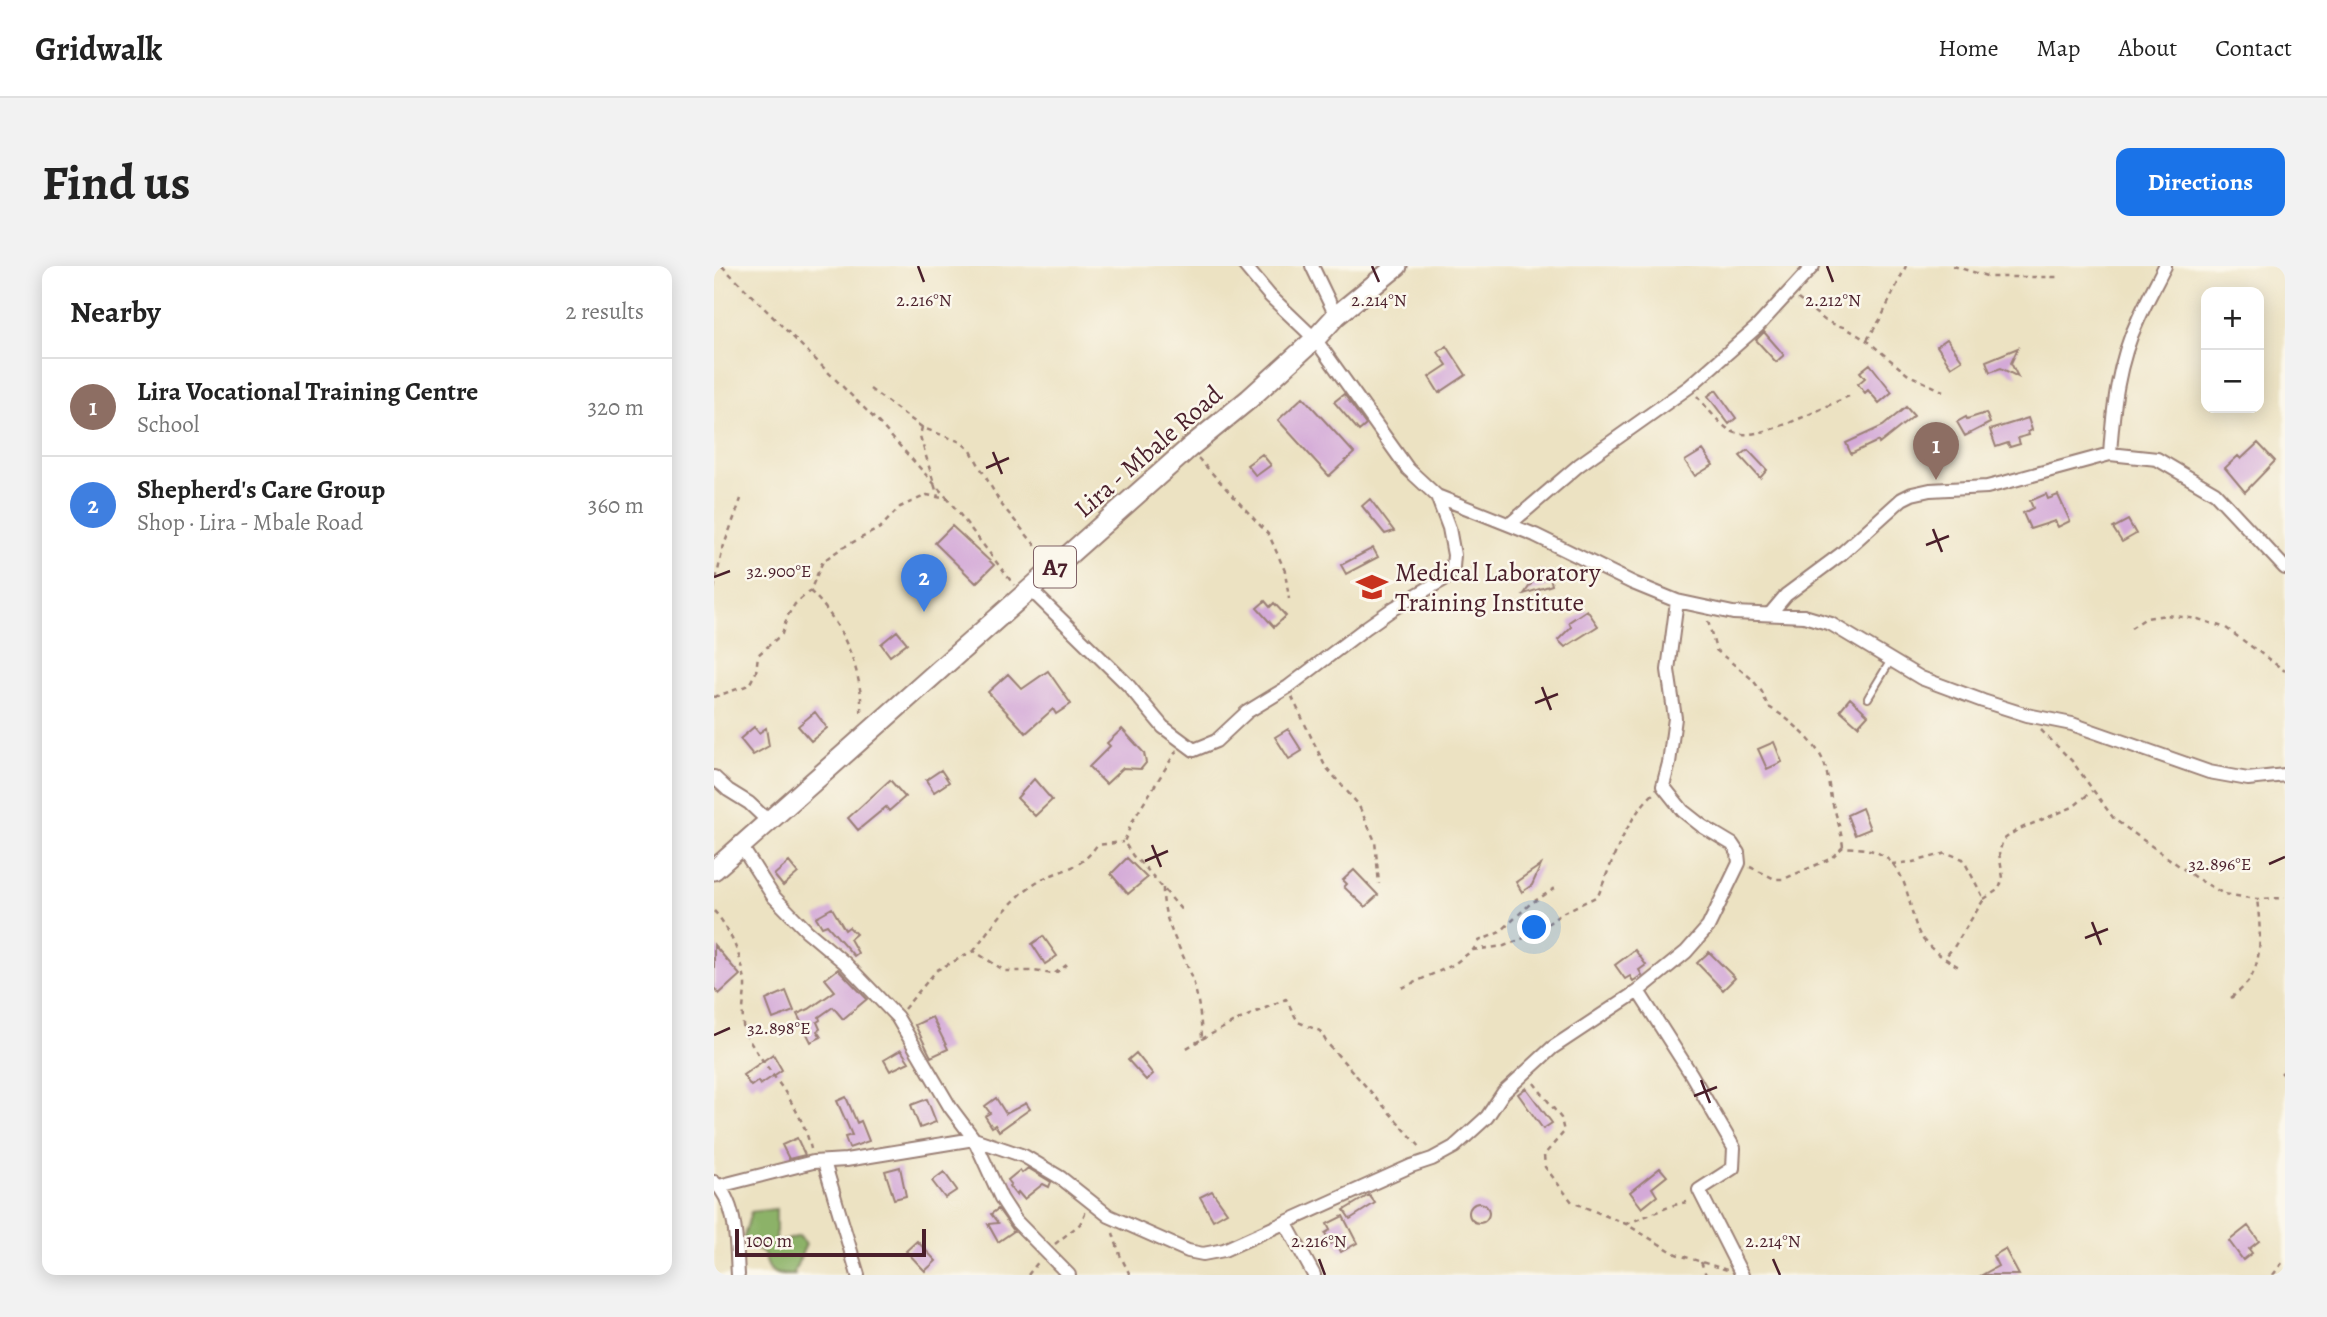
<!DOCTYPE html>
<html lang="en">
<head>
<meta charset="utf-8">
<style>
  :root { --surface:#fff; --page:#f2f2f2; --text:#222; --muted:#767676; --line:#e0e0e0; --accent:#1a73e8 }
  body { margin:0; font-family:Alegreya,serif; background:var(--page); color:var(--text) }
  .controls { position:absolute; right:21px; top:21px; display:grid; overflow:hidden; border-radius:14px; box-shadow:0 4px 18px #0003 }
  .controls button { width:63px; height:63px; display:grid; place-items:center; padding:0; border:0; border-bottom:2px solid var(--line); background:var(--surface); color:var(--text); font:35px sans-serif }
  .scale { position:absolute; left:21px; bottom:18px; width:191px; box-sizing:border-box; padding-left:7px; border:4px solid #4a1f2b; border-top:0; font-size:19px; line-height:24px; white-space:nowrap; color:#4a1f2b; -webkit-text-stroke:5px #fbf7ec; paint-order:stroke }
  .you { position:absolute; left:821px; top:662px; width:24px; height:24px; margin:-18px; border:5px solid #fff; border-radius:50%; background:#1a73e8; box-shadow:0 0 0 10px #1a73e833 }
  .badge { display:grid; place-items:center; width:46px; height:46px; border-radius:50%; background:var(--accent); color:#fff; font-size:23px; font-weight:700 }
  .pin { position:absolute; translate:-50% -58px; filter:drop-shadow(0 2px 4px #0008) }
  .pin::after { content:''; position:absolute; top:37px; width:24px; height:21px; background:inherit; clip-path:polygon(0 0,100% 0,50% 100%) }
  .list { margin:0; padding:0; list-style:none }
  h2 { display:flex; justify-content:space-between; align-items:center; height:91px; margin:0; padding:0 28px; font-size:30px }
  h2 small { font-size:23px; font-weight:400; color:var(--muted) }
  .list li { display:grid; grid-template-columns:46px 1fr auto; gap:21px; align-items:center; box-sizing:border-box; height:98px; padding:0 28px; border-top:2px solid var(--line) }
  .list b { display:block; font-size:26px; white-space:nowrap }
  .list p { margin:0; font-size:23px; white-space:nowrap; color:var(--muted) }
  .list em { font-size:23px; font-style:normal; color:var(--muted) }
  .map { position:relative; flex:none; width:1571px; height:1009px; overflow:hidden; border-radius:14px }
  header { display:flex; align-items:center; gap:42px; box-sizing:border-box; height:98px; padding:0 35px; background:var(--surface); border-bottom:2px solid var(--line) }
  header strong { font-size:33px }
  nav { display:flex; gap:38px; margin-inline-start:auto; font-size:24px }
  .intro { display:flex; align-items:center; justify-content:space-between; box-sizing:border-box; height:168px; padding:0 42px }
  h1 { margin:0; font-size:49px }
  .button { padding:18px 32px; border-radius:14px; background:var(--accent); color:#fff; font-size:24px; font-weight:700 }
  main { display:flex; gap:42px; padding:0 42px }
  aside { flex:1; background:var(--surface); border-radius:14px; box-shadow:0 4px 18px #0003 }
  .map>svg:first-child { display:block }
</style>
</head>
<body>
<header>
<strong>Gridwalk</strong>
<nav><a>Home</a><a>Map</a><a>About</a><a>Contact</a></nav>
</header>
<div class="intro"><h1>Find us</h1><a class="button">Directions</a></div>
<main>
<aside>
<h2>Nearby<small>2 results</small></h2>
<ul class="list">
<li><span class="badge" style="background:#8d6e63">1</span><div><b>Lira Vocational Training Centre</b><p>School</p></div><em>320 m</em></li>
<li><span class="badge" style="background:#3f7fe0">2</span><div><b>Shepherd's Care Group</b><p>Shop · Lira - Mbale Road</p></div><em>360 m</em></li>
</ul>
</aside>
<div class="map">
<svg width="1571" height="1009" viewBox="0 0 1571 1009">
  <rect width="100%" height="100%" fill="#fbf7ec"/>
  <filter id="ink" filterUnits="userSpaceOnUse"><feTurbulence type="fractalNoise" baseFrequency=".0143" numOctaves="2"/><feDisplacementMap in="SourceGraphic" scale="14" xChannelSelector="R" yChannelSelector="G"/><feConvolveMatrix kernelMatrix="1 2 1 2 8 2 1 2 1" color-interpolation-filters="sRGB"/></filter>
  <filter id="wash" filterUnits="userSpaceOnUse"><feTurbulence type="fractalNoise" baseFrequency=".00686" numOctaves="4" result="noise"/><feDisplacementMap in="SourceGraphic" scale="28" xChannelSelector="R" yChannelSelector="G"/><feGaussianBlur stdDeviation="1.57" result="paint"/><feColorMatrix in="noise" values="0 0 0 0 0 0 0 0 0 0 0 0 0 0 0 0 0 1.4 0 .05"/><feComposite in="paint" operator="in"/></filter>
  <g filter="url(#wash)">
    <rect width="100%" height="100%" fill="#ece2c2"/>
    <path fill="#8cb268" stroke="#6b684a" stroke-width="2" d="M 62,943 L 62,978 L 85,970 L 92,978 L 80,1006 L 81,1009 C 59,1009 55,1009 50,988 L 29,974 L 37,946 Z"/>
    <g id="blocks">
      <path fill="#d4aad8" d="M 1050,66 L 1070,89 L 1062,96 L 1042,74 Z
        M 1233,73 L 1248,94 L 1237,101 L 1223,80 Z
        M 733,80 L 752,109 L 725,127 L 715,111 L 733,99 L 724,86 Z
        M 1304,82 L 1297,97 L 1304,111 L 1287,102 L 1276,106 L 1272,95 Z
        M 1156,98 L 1178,126 L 1165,137 L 1154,124 L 1151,127 L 1144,118 L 1151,112 L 1146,106 Z
        M 1002,124 L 1022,152 L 1015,158 L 994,130 Z
        M 630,128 L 652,159 L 645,165 L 620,136 Z
        M 589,131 L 640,187 L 615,210 L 564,154 Z
        M 1192,141 L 1200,150 L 1165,178 L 1164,175 L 1137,188 L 1132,177 L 1169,160 Z
        M 1272,147 L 1276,157 L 1251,170 L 1243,156 L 1252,151 L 1253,153 Z
        M 1314,152 L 1318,164 L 1314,166 L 1315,169 L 1304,172 L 1306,178 L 1296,181 L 1294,177 L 1282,181 L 1276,164 Z
        M 1544,177 L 1561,195 L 1531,226 L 1511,202 L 1524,190 L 1527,193 Z
        M 989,184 L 999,199 L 981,210 L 971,195 Z
        M 1034,184 L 1053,204 L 1046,212 L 1026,190 Z
        M 548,188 L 557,199 L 542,210 L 533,199 Z
        M 1332,228 L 1334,233 L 1344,229 L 1356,255 L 1344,261 L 1341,255 L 1316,263 L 1309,247 L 1319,242 L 1316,235 Z
        M 656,233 L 680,265 L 671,268 L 648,240 Z
        M 1414,254 L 1422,268 L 1408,276 L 1399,262 Z
        M 238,260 L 280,299 L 262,317 L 221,277 Z
        M 659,282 L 664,291 L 632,308 L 627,299 Z
        M 827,304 L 836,311 L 838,319 L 810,328 Z
        M 551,335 L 556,341 L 560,337 L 572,350 L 560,361 L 543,342 Z
        M 873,344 L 884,360 L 851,381 L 844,374 L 857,361 L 855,356 Z
        M 183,365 L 193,377 L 176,390 L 167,378 Z
        M 334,405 L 357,438 L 342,448 L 339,443 L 312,467 L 274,426 L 294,408 L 308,423 Z
        M 1136,432 L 1154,449 L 1144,460 L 1126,444 Z
        M 101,446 L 113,462 L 97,475 L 84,460 Z
        M 40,461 L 45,467 L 52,462 L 55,480 L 39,489 L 26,473 Z
        M 408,463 L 430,487 L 432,497 L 427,503 L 409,502 L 392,518 L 375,501 L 396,480 L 393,477 Z
        M 574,463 L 588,485 L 575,493 L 561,471 Z
        M 1060,476 L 1068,496 L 1053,503 L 1044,483 Z
        M 227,504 L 235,516 L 220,526 L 212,514 Z
        M 320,513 L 338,534 L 321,550 L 303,532 Z
        M 176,514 L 191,531 L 175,545 L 172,541 L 144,564 L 134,552 Z
        M 1148,542 L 1156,563 L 1141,569 L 1133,549 Z
        M 413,592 L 433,612 L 414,628 L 397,608 Z
        M 75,596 L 84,607 L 69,620 L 60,609 Z
        M 827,599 L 818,619 L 808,626 L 802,616 Z
        M 640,604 L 664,629 L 651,641 L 630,621 L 633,618 L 629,614 Z
        M 118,642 L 131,664 L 135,661 L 142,668 L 136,673 L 144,687 L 140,690 L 113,659 L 108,661 L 102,651 Z
        M 329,670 L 343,690 L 331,698 L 318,678 Z
        M 0,679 L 26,709 L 5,728 L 0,722 Z
        M 921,684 L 932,699 L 925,704 L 928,709 L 919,715 L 916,710 L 911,713 L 901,699 Z
        M 995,686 L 1021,712 L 1009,724 L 983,697 Z
        M 124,703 L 153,733 L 129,753 L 119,741 L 105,751 L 106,754 L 103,756 L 106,763 L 103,765 L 107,771 L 97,776 L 83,748 L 95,743 L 121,725 L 111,713 Z
        M 72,725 L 80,745 L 59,753 L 52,734 Z
        M 218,751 L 234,783 L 217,791 L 201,759 Z
        M 187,784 L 195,796 L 176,805 L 170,794 Z
        M 422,787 L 439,808 L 432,814 L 414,794 Z
        M 59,788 L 68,804 L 46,819 L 44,815 L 37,820 L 29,809 Z
        M 812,822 L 838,857 L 829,863 L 804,828 Z
        M 132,831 L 143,857 L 147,855 L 155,875 L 135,882 L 131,871 L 138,869 L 123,835 Z
        M 282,832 L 292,848 L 312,837 L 316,843 L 285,865 L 281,859 L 278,861 L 271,850 L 276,847 L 271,840 Z
        M 213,833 L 222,856 L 206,862 L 197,839 Z
        M 83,872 L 91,889 L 75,893 L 68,879 Z
        M 186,901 L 192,930 L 180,933 L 171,905 Z
        M 314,902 L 337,916 L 335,921 L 329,918 L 310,933 L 304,926 L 302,929 L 295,920 L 297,918 L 294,914 L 306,904 L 308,907 Z
        M 946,902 L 953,910 L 938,922 L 943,930 L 928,942 L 916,926 Z
        M 230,906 L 243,924 L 231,932 L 218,915 Z
        M 498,925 L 513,946 L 499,954 L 486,931 Z
        M 655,929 L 661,937 L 636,953 L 630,944 Z
        M755 947a10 10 0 1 1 20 0a10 10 0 1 1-20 0Z
        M 284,943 L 300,965 L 284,976 L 274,958 L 284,957 L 277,948 Z
        M 629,950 L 643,977 L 627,986 L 621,975 L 617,978 L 611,967 L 616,964 L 613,958 Z
        M 1534,960 L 1545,975 L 1535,983 L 1538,987 L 1529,994 L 1515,975 Z
        M 203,975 L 222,995 L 211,1005 L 192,985 Z
        M 1291,983 L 1305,1009 L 1268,1009 L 1284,1000 L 1279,990 Z"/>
    </g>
  </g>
  <g filter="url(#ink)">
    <use href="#blocks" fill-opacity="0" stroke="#9b8076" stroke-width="2"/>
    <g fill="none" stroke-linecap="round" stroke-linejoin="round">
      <defs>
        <path id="service" d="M 1154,432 L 1177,394"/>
        <path id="minor" d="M 531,0 L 556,30 L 601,73 L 694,203 L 723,230 L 821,269 L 919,317 L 963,335 L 1019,347 L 1090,350 L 1117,358 L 1207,412 L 1269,435 L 1313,449 L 1358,458 L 1495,506 L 1534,513 L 1571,509
          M 598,0 L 622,50
          M 1396,188 C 1399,142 1404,96 1424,54 C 1432,36 1442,18 1451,0
          M 796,258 L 865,199 L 975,121 L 1044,60 L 1099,0
          M 316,323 L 414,419 L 449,461 L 480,484 L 502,475 L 533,446 L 574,421 L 653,361 L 680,342 L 734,311 L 739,301 L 740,289 L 735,262 L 723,230
          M 963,335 L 954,404 L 961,452 L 955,497 L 949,520 L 969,545 L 988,560 L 1018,578 L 1024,587 L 1025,597 L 994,661 L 972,686 L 924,725 L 977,808 L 1020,882 L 1019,902 L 985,924 L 1028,1009
          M 1056,348 L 1072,329 L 1127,288 L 1188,233 L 1198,228 L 1216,224 L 1273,221 L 1293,216 L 1396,188 L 1443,193 L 1501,227 L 1571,302
          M 0,511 L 14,524 L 35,537 L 55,556
          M 27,580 L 59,630 L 93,665 L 131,697 L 183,751 L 236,841 L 260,873 L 310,890 L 347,912 L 395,950 L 474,985 L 489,988 L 510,984 L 697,900 L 718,893 L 740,881 L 773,851 L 789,827 L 838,782 L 924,725
          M 110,896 L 144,1009
          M 0,916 C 24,937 22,980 24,1009
          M 5,920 L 99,896 L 132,894 L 260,873 L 287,932 L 302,955 L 355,1009
          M 572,958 L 600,1009"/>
        <path id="primary" d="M 0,604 L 475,182 L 535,133 L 601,73 L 622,50 L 683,0"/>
      </defs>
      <use href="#service" stroke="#9b8076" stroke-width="10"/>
      <use href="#minor" stroke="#9b8076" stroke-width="16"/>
      <use href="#primary" stroke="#9b8076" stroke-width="23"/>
      <path stroke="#9b8076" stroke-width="2.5" stroke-dasharray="5 5" stroke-linecap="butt" d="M 8,0 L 165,157 L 234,233
        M 1239,0 L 1276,11 L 1344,11
        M 1084,33 L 1113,56 L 1132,62 L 1155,76 L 1193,108 L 1229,125
        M 1153,74 L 1167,52 L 1192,0
        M 156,123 L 209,162 L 247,176 L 257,185 L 287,238 L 331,291
        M 983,130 C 992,140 1009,164 1022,167 C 1046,175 1110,141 1135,130
        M 208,161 L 206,170 L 224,231
        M 484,192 L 555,269 L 571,305 L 575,333
        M 0,323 L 9,282 L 27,233
        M 96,325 C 121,348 141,388 146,423 C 148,432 146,441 148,450
        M 994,355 L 1002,384 L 1038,413 L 1048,426 L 1054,441 C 1073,450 1105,478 1111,500 C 1114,510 1115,522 1117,532 C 1122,549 1127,563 1129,581
        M 1417,362 L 1432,352 L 1452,349 L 1484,353 L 1512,362 L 1571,405
        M 0,431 L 35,419 L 42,406 L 44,389 L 68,368 L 73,351 L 81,338 L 96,325 L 109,295 L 128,282 L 166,262 L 186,241 L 213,229 L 234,233 L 300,319
        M 578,431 L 611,500 L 644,538 L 661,575 L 665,618
        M 1327,464 L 1358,495 L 1400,553 L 1482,612 L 1510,628 L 1543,633 L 1571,632
        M 463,484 L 418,556 L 410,576 L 419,590 L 431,601 L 470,647
        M 1178,598 L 1199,596 L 1233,587 L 1249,593 L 1270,633 L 1240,681 L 1230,692
        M 1036,601 L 1061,613 L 1070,613 L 1116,593 L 1129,581 C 1140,582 1152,582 1162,586 C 1195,600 1193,638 1204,665 C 1211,681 1231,693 1245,701
        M 449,622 C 448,655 465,678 477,708 C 484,729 487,751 488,773 L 471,783
        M 1270,633 L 1285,623 L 1289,612 L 1285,587 L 1289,574 L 1303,564 L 1359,541 L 1378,525
        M 0,645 C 15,660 32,700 31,722 C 30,738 27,750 30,766 C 54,807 86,836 97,883
        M 759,684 L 790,680 L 820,668 L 848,647 L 884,630 C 899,594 912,552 941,526
        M 260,685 C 274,663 305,624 328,613 C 352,602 367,603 383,579 L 409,576
        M 688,722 L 739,699 L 759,684 L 765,675 L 786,666 L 816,638 L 843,621
        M 1517,732 C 1523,727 1529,722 1534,716 C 1550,694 1546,658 1543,633
        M 190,743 L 223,704 L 260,685 L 291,705 L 319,705 L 340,708 L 354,698
        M 488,773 L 524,754 L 572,733 L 584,756 L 606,765 L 613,777 L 708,883
        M 1567,806 L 1571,810
        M 820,817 L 847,852 L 850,866 L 830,889 L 831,901 L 858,936 L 912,958 L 962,988 L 1013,1004
        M 912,958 L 960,939 L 977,935
        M 399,967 L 406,989 L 416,1009
        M 341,978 L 366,958 L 372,945
        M 987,996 L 992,1009
        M 314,1009 L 325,995
        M 1559,1009 L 1571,993"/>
      <use href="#service" stroke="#fff" stroke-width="6"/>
      <use href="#minor" stroke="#fff" stroke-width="12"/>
      <use href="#primary" stroke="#fff" stroke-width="19"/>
    </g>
  </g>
  <path fill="none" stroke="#4a1f2b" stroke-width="2.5" d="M 204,0 L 210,16M 658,0 L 665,16M 1113,0 L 1119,16M 279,186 L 288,208M 272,202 L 295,192M 1219,263 L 1228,286M 1212,279 L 1235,270M 0,311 L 16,305M 828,421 L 837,444M 821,437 L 844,428M 438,579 L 447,601M 431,595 L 454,585M 1555,598 L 1571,591M 1378,656 L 1387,679M 1371,672 L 1394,663M 0,769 L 16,762M 987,814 L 996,837M 980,830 L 1003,821M 605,993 L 611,1009M 1059,993 L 1066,1009"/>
  <defs>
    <symbol id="school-bare" viewBox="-9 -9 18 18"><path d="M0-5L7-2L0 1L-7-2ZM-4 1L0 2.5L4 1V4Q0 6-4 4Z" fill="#c8321e" stroke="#fbf7ec" stroke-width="2.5" paint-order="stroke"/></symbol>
  </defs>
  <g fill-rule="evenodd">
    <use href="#school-bare" x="636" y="299" width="44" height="44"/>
  </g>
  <g text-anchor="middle" stroke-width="5" stroke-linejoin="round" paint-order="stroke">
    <rect fill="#fbf7ec" stroke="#7f6065" stroke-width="2" x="320" y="280.5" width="42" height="41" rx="5"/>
    <g font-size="24" font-weight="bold" fill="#4a1f2b">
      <text x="341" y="309">A7</text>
    </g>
    <g font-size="26" fill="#4a1f2b" stroke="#fbf7ec">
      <text transform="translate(434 185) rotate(-41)" y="9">Lira - Mbale Road</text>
    </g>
    <g font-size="26" fill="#4a1f2b" stroke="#fbf7ec" text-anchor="start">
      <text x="681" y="315">Medical Laboratory<tspan x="681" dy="30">Training Institute</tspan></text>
    </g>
  </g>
  <g font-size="18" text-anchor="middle" fill="#4a1f2b" stroke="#fbf7ec" stroke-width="5" stroke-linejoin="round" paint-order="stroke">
    <text x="210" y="40">2.216°N</text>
    <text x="665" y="40">2.214°N</text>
    <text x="1119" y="40">2.212°N</text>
    <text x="65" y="311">32.900°E</text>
    <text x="1506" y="604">32.896°E</text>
    <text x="65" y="768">32.898°E</text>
    <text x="605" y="981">2.216°N</text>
    <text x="1059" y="981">2.214°N</text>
  </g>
</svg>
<div class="controls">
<button>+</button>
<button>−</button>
</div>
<div class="scale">100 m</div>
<div class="you"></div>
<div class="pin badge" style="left:1222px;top:214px;background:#8d6e63">1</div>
<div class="pin badge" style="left:210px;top:346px;background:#3f7fe0">2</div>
</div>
</main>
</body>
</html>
